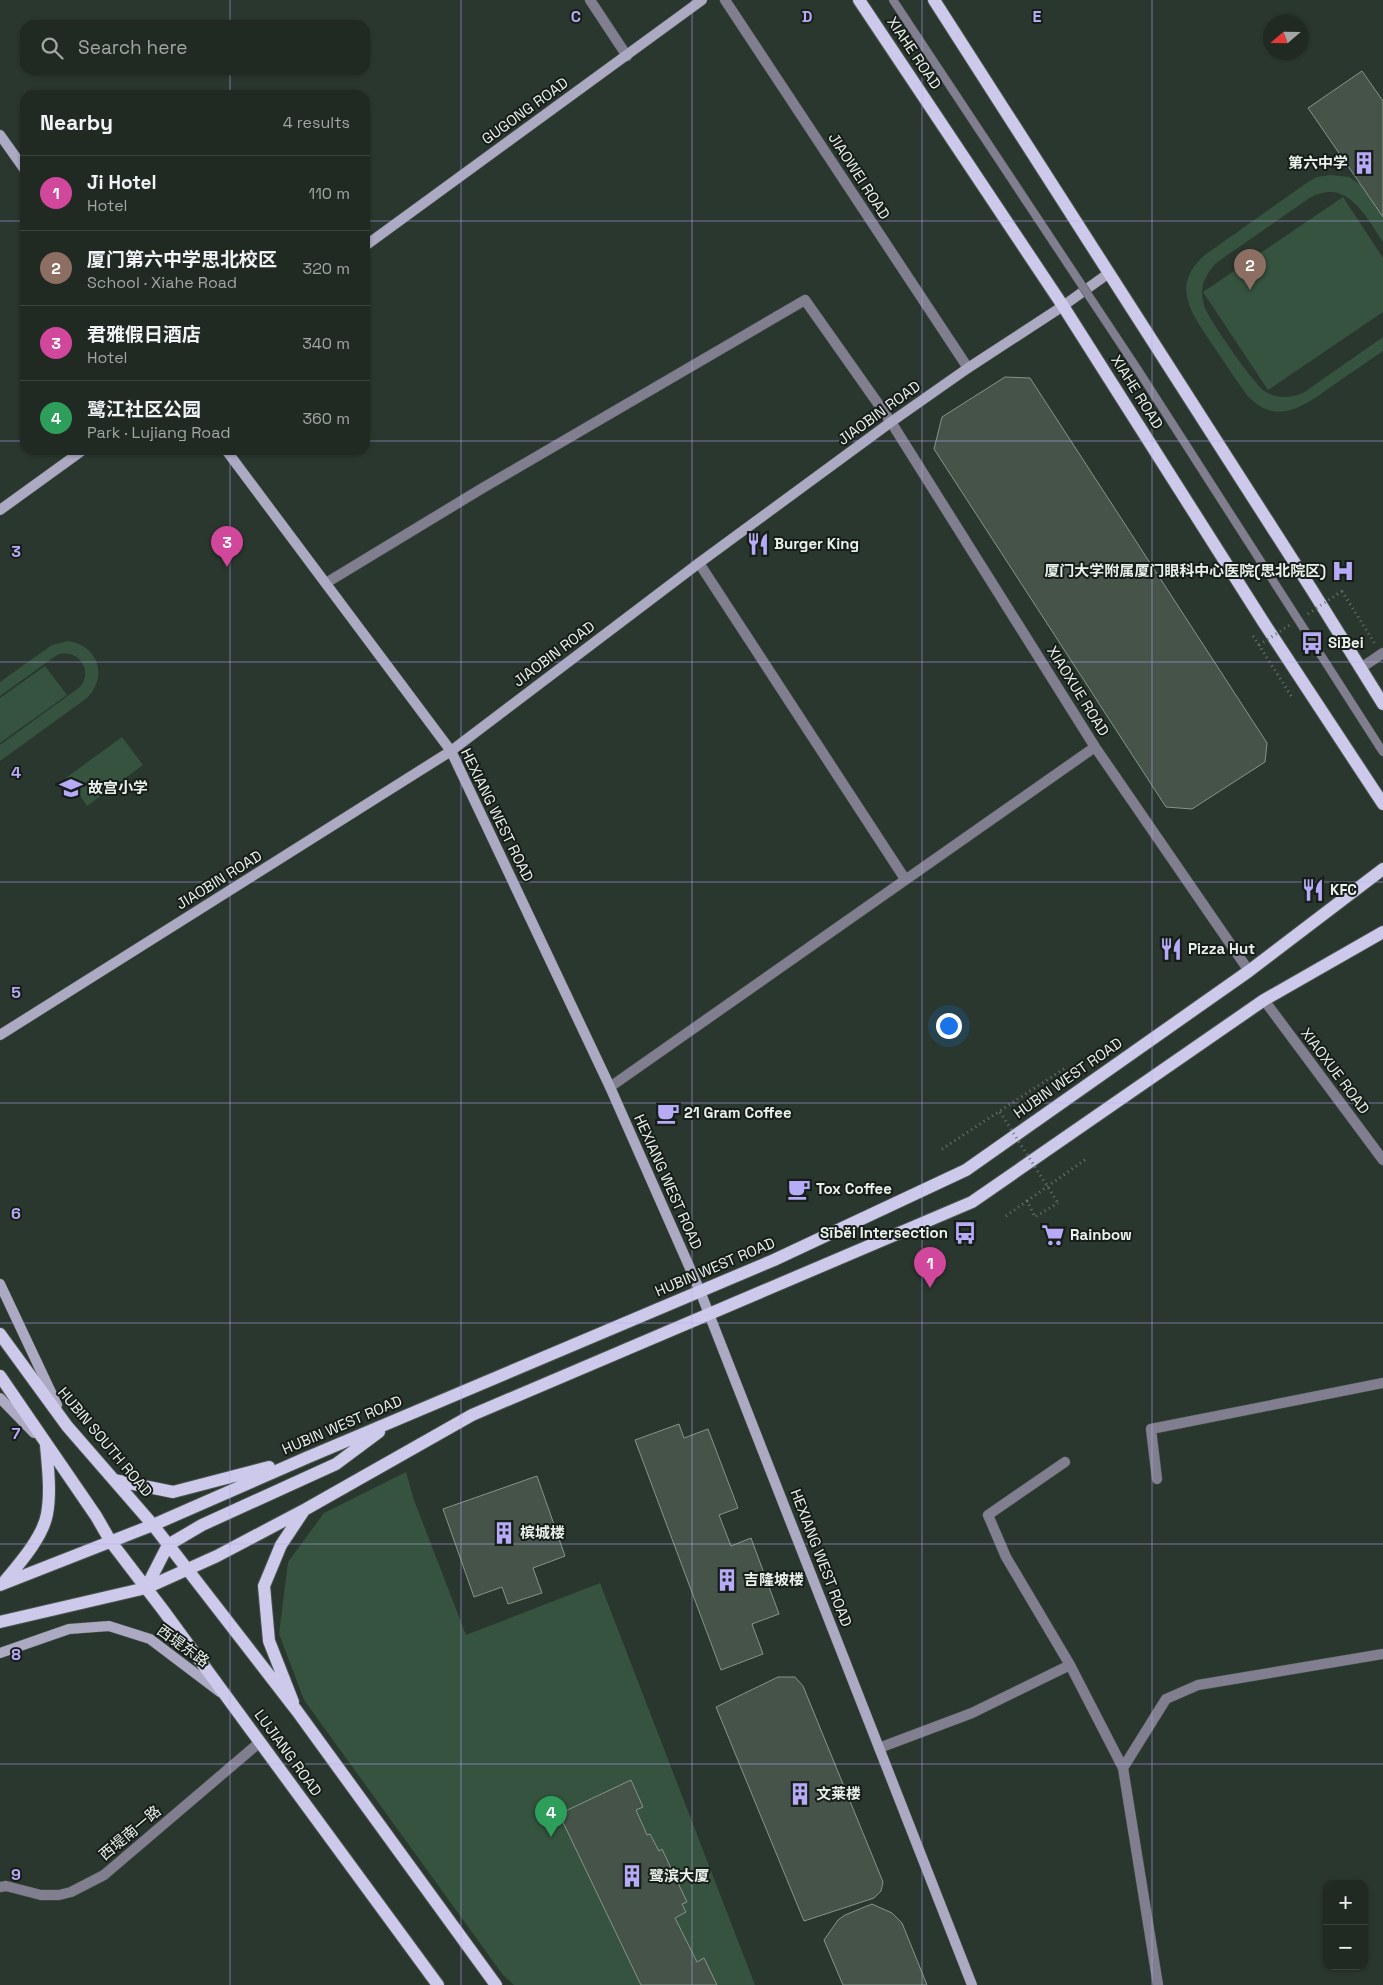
<!DOCTYPE html>
<html lang="en">
<head>
<meta charset="utf-8">
<style>
  :root { --surface:#202922; --page:#28312a; --text:#f1f3f6; --muted:#a2a6a5; --line:#3d4540; --accent:#b7abf8 }
  body { margin:0; font-family:"Space Grotesk","Noto Sans SC",sans-serif; background:var(--page); color:var(--text) }
  .controls { position:absolute; right:15px; bottom:15px; display:grid; overflow:hidden; border-radius:10px; box-shadow:0 1px 4px #0004 }
  .controls button { width:45px; height:45px; display:grid; place-items:center; padding:0; border:0; border-bottom:1px solid var(--line); background:var(--surface); color:var(--text); font:25px sans-serif }
  .compass { position:absolute; left:1263px; top:15px; width:45px; height:45px; border-radius:50%; background:var(--surface); box-shadow:0 1px 4px #0004; rotate:250deg }
  .you { position:absolute; left:948px; top:1025px; width:18px; height:18px; margin:-12px; border:4px solid #fff; border-radius:50%; background:#1a73e8; box-shadow:0 0 0 8px #1a73e833 }
  .badge { display:grid; place-items:center; width:32px; height:32px; border-radius:50%; background:var(--accent); color:#fff; font-size:16px; font-weight:700 }
  .pin { position:absolute; translate:-50% -41px; filter:drop-shadow(0 1px 2px #0008) }
  .pin::after { content:''; position:absolute; top:26px; width:18px; height:15px; background:inherit; clip-path:polygon(0 0,100% 0,50% 100%) }
  .list { margin:0; padding:0; list-style:none }
  h2 { display:flex; justify-content:space-between; align-items:center; height:65px; margin:0; padding:0 20px; font-size:21px }
  h2 small { font-size:16px; font-weight:400; color:var(--muted) }
  .list li { display:grid; grid-template-columns:32px 1fr auto; gap:15px; align-items:center; box-sizing:border-box; height:75px; padding:0 20px; border-top:1px solid var(--line) }
  .list b { display:block; font-size:19px; white-space:nowrap }
  .list p { margin:0; font-size:16px; white-space:nowrap; color:var(--muted) }
  .list em { font-size:16px; font-style:normal; color:var(--muted) }
  .icon { flex:none; width:28px; height:28px; fill:none; stroke:currentColor; stroke-width:2; stroke-linecap:round; stroke-linejoin:round }
  .map { position:relative; flex:none; width:1383px; height:1985px; overflow:hidden }
  .search { position:absolute; background:var(--surface); box-shadow:0 1px 4px #0004; left:20px; top:20px; width:350px; height:55px; display:flex; align-items:center; gap:12px; box-sizing:border-box; padding:0 18px; border-radius:15px; color:var(--muted); font-size:19px }
  .panel { position:absolute; background:var(--surface); box-shadow:0 1px 4px #0004; left:20px; top:90px; width:350px; height:365px; border-radius:15px }
  .map>svg:first-child { display:block }
</style>
</head>
<body>
<div class="map">
<svg width="1383" height="1985" viewBox="0 0 1383 1985">
  <rect width="100%" height="100%" fill="#2a372e"/>
  <path fill="#35533f" d="M 1330,175 L 1349,177 L 1365,188 L 1383,213 L 1383,242 C 1365,215 1346,176 1308,199 L 1216,263 C 1208,272 1202,281 1202,293 C 1202,300 1204,306 1207,312 C 1214,326 1254,385 1266,392 C 1278,399 1290,398 1303,393 L 1383,337 L 1383,351 C 1367,362 1351,373 1335,384 C 1306,404 1278,429 1247,395 C 1236,380 1225,363 1214,347 C 1193,315 1168,286 1206,254 L 1308,182 L 1317,177 Z
    M 1343,197 L 1383,258 L 1383,312 L 1268,390 L 1203,292 Z
    M 68,641 C 99,646 108,676 87,698 L 0,761 L 0,745 L 80,687 C 94,669 77,648 57,655 L 0,696 L 0,682 L 52,645 Z
    M 45,666 L 67,695 L 0,743 L 0,698 Z
    M 122,737 L 143,765 L 87,806 L 67,777 Z
    M 406,1472 L 414,1500 L 466,1635 L 600,1583 L 755,1985 L 514,1985 L 503,1975 L 304,1700 L 279,1634 L 288,1562 L 324,1513 Z"/>
  <path fill="#455349" stroke="#859589" d="M 1362,71 L 1383,101 L 1383,217 L 1308,108 Z
    M 1005,377 L 1030,378 L 1267,743 L 1265,762 L 1192,809 L 1166,807 L 934,449 L 942,417 Z
    M 679,1424 L 684,1438 L 708,1429 L 738,1508 L 719,1515 L 731,1546 L 751,1538 L 779,1614 L 752,1624 L 763,1654 L 721,1670 L 635,1440 Z
    M 537,1476 L 565,1556 L 533,1568 L 542,1593 L 508,1604 L 502,1587 L 474,1597 L 443,1509 Z
    M 778,1677 L 795,1677 L 803,1686 L 883,1882 L 881,1891 L 874,1898 L 804,1921 L 716,1707 Z
    M 631,1780 L 643,1807 L 636,1810 L 647,1835 L 650,1834 L 659,1851 L 662,1849 L 687,1902 L 682,1904 L 686,1912 L 675,1918 L 697,1962 L 704,1958 L 717,1985 L 641,1985 L 559,1814 Z
    M 872,1904 L 892,1913 L 902,1923 L 927,1985 L 843,1985 L 824,1940 L 838,1920 L 845,1915 Z"/>
  <g fill="none" stroke-linecap="round" stroke-linejoin="round">
    <defs>
      <path id="street" d="M 590,0 L 627,56
        M 725,0 L 968,368
        M 699,563 L 905,879
        M 326,583 L 481,489 L 805,300 L 891,422 L 1095,747 L 1249,971
        M 1361,668 L 1383,653
        M 1264,1000 L 1383,1160
        M 610,1087 L 1095,747
        M 1065,1462 L 988,1515 L 1006,1557 L 1070,1665 L 1123,1768
        M 1157,1479 L 1151,1429 L 1383,1383
        M 879,1748 L 972,1713 L 1070,1665
        M 0,1887 L 6,1886 L 41,1895 L 59,1895 L 71,1892 L 104,1875 L 260,1742
        M 1158,1985 L 1123,1768 L 1166,1699 L 1198,1685 L 1383,1654"/>
      <path id="secondary" d="M 0,135 L 25,170
        M 365,246 L 702,0
        M 226,450 L 451,751 L 610,1087 L 700,1291 L 972,1985
        M 0,510 L 83,450
        M 0,1035 L 451,751 L 699,563 L 891,422 L 968,368 L 1063,306 L 1109,273
        M 0,1284 L 57,1405
        M 0,1398 L 34,1433
        M 0,1653 L 69,1629 L 109,1626 L 150,1639 L 220,1692"/>
      <path id="primary" d="M 859,0 L 1063,306 L 1264,623 L 1383,804
        M 934,0 L 1312,590 L 1383,704
        M 0,1334 L 67,1426 L 153,1525 L 297,1711 L 496,1985
        M 0,1376 L 96,1516 L 111,1542 L 163,1610 L 438,1985
        M 114,1480 L 173,1492 L 269,1467
        M 4,1582 C 19,1564 43,1537 47,1514 C 51,1492 48,1468 46,1445
        M 0,1585 L 153,1525 L 306,1458 L 774,1260 L 966,1170 L 1249,971 L 1383,869
        M 146,1588 L 168,1545 L 202,1525 L 336,1464 L 379,1432
        M 0,1622 L 146,1588 L 217,1556 L 306,1509 L 472,1415 L 972,1202 L 1264,1000 L 1383,932
        M 293,1702 L 269,1641 L 264,1586 L 281,1545 L 303,1512"/>
    </defs>
    <use href="#street" stroke="#49554c" stroke-width="11"/>
    <use href="#secondary" stroke="#49554c" stroke-width="11"/>
    <use href="#primary" stroke="#49554c" stroke-width="14"/>
    <path stroke="#6a756d" stroke-width="3" stroke-dasharray="1 4" stroke-linecap="butt" d="M 1342,591 L 1375,644
      M 1253,636 L 1292,697
      M 942,1149 L 1065,1068
      M 1027,1201 L 1086,1159
      M 1006,1216 L 1027,1201 L 1035,1217 L 1058,1203"/>
    <use href="#street" stroke="#817f8f" stroke-width="10"/>
    <use href="#secondary" stroke="#aca9c3" stroke-width="10"/>
    <use href="#primary" stroke="#cdc9eb" stroke-width="12"/>
    <defs>
      <path id="lane-bridge" d="M 893,0 L 1138,370 L 1383,752"/>
    </defs>
    <use href="#lane-bridge" stroke="#49554c" stroke-width="9" stroke-linecap="butt"/>
    <path stroke="#6a756d" stroke-width="3" stroke-dasharray="1 4" stroke-linecap="butt" d="M 1308,614 L 1342,591
      M 1259,645 L 1290,625
      M 1000,1112 L 1058,1203"/>
    <use href="#lane-bridge" stroke="#817f8f" stroke-width="8"/>
  </g>
  <path fill="none" stroke="#b7abf8" stroke-width="1" stroke-opacity="0.55" d="M 230,0 L 230,25M 461,0 L 461,1985M 692,0 L 692,1985M 922,0 L 922,1985M 1152,0 L 1152,1985M 230,70 L 230,95M 0,221 L 25,221M 365,221 L 1383,221M 0,441 L 25,441M 365,441 L 1383,441M 230,450 L 230,1985M 0,662 L 1383,662M 0,882 L 1383,882M 0,1103 L 1383,1103M 0,1323 L 1383,1323M 0,1544 L 1383,1544M 0,1764 L 1383,1764"/>
  <defs>
    <symbol id="building-bare" viewBox="-9 -9 18 18"><path d="M-4-6H4V6H1V3H-1V6H-4ZM-2.5-4.3h1.7v1.8h-1.7ZM.8-4.3h1.7v1.8H.8ZM-2.5-1h1.7V.8h-1.7ZM.8-1h1.7V.8H.8Z" fill="#b7abf8" stroke="#171d19" stroke-width="2.5" paint-order="stroke"/></symbol>
    <symbol id="restaurant-bare" viewBox="-9 -9 18 18"><path d="M-5-6h1v4h1v-4h1v4h1v-4h1v5L-1.5 .5V6h-2V.5L-5-1ZM5-6V6H3V1.5H1.5Q1.5-4 5-6Z" fill="#b7abf8" stroke="#171d19" stroke-width="2.5" paint-order="stroke"/></symbol>
    <symbol id="hospital-bare" viewBox="-9 -9 18 18"><path d="M-5-5h3v3.5h4V-5h3V5h-3V1.5h-4V5h-3Z" fill="#b7abf8" stroke="#171d19" stroke-width="2.5" paint-order="stroke"/></symbol>
    <symbol id="bus-bare" viewBox="-9 -9 18 18"><path d="M-5-6H5V4H4V6H2V4H-2V6H-4V4H-5ZM-3.5-4V0h7V-4ZM-3.5 1.2v1.5H-2V1.2ZM2 1.2v1.5H3.5V1.2Z" fill="#b7abf8" stroke="#171d19" stroke-width="2.5" paint-order="stroke"/></symbol>
    <symbol id="school-bare" viewBox="-9 -9 18 18"><path d="M0-5L7-2L0 1L-7-2ZM-4 1L0 2.5L4 1V4Q0 6-4 4Z" fill="#b7abf8" stroke="#171d19" stroke-width="2.5" paint-order="stroke"/></symbol>
    <symbol id="cafe-bare" viewBox="-9 -9 18 18"><path d="M-5.5-4.5H6V0H3Q3 3.5 0 3.5H-2.5Q-5.5 3.5-5.5 0ZM3-3.2v2h1.7v-2ZM-6 4.5H4V6H-6Z" fill="#b7abf8" stroke="#171d19" stroke-width="2.5" paint-order="stroke"/></symbol>
    <symbol id="supermarket-bare" viewBox="-9 -9 18 18"><path d="M-6-5.5h2.5l.6 2H6L4.5 2H-2.5L-4.4-4H-6ZM-1.5 3.2a1.3 1.3 0 1 0 .1 0ZM3 3.2a1.3 1.3 0 1 0 .1 0Z" fill="#b7abf8" stroke="#171d19" stroke-width="2.5" paint-order="stroke"/></symbol>
  </defs>
  <g fill-rule="evenodd">
    <use href="#building-bare" x="1348" y="147" width="32" height="32"/>
    <use href="#restaurant-bare" x="742" y="528" width="32" height="32"/>
    <use href="#hospital-bare" x="1327" y="555" width="32" height="32"/>
    <use href="#bus-bare" x="1296" y="627" width="32" height="32"/>
    <use href="#school-bare" x="55" y="772" width="32" height="32"/>
    <use href="#restaurant-bare" x="1297" y="874" width="32" height="32"/>
    <use href="#restaurant-bare" x="1155" y="933" width="32" height="32"/>
    <use href="#cafe-bare" x="652" y="1097" width="32" height="32"/>
    <use href="#cafe-bare" x="783" y="1173" width="32" height="32"/>
    <use href="#bus-bare" x="949" y="1217" width="32" height="32"/>
    <use href="#supermarket-bare" x="1037" y="1219" width="32" height="32"/>
    <use href="#building-bare" x="488" y="1517" width="32" height="32"/>
    <use href="#building-bare" x="711" y="1564" width="32" height="32"/>
    <use href="#building-bare" x="784" y="1778" width="32" height="32"/>
    <use href="#building-bare" x="616" y="1860" width="32" height="32"/>
  </g>
  <g text-anchor="middle" stroke-width="4" stroke-linejoin="round" paint-order="stroke">
    <g font-size="15" fill="#e9f1eb" stroke="#171d19">
      <text transform="translate(914 53) rotate(56)" y="5">XIAHE ROAD</text>
      <text transform="translate(525 111) rotate(-36)" y="5">GUGONG ROAD</text>
      <text transform="translate(859 176) rotate(57)" y="5">JIAOWEI ROAD</text>
      <text transform="translate(1137 392) rotate(58)" y="5">XIAHE ROAD</text>
      <text transform="translate(879 413) rotate(-36)" y="5">JIAOBIN ROAD</text>
      <text transform="translate(554 654) rotate(-37)" y="5">JIAOBIN ROAD</text>
      <text transform="translate(1078 691) rotate(58)" y="5">XIAOXUE ROAD</text>
      <text transform="translate(497 815) rotate(64)" y="5">HEXIANG WEST ROAD</text>
      <text transform="translate(219 880) rotate(-32)" y="5">JIAOBIN ROAD</text>
      <text transform="translate(1335 1071) rotate(53)" y="5">XIAOXUE ROAD</text>
      <text transform="translate(1068 1078) rotate(-35)" y="5">HUBIN WEST ROAD</text>
      <text transform="translate(668 1182) rotate(66)" y="5">HEXIANG WEST ROAD</text>
      <text transform="translate(715 1267) rotate(-23)" y="5">HUBIN WEST ROAD</text>
      <text transform="translate(342 1425) rotate(-23)" y="5">HUBIN WEST ROAD</text>
      <text transform="translate(105 1442) rotate(50)" y="5">HUBIN SOUTH ROAD</text>
      <text transform="translate(821 1558) rotate(69)" y="5">HEXIANG WEST ROAD</text>
      <text transform="translate(183 1646) rotate(36)" y="5">西堤东路</text>
      <text transform="translate(288 1753) rotate(54)" y="5">LUJIANG ROAD</text>
      <text transform="translate(130 1833) rotate(-40)" y="5">西堤南一路</text>
    </g>
    <g font-size="15" font-weight="bold" fill="#e9f1eb" stroke="#171d19" text-anchor="start">
      <text x="1348" y="168" text-anchor="end">第六中学</text>
      <text x="774" y="549">Burger King</text>
      <text x="1326" y="576" text-anchor="end">厦门大学附属厦门眼科中心医院(思北院区)</text>
      <text x="1328" y="648">SiBei</text>
      <text x="88" y="793">故宫小学</text>
      <text x="1330" y="895">KFC</text>
      <text x="1188" y="954">Pizza Hut</text>
      <text x="684" y="1118">21 Gram Coffee</text>
      <text x="816" y="1194">Tox Coffee</text>
      <text x="948" y="1238" text-anchor="end">Sībĕi Intersection</text>
      <text x="1070" y="1240">Rainbow</text>
      <text x="520" y="1538">槟城楼</text>
      <text x="744" y="1585">吉隆坡楼</text>
      <text x="816" y="1799">文莱楼</text>
      <text x="649" y="1881">鹭滨大厦</text>
    </g>
  </g>
  <g font-size="16" text-anchor="middle" font-weight="bold" fill="#b7abf8" stroke="#171d19" stroke-width="4" stroke-linejoin="round" paint-order="stroke">
    <text x="576" y="22">C</text>
    <text x="807" y="22">D</text>
    <text x="1037" y="22">E</text>
    <text x="16" y="557">3</text>
    <text x="16" y="778">4</text>
    <text x="16" y="998">5</text>
    <text x="16" y="1219">6</text>
    <text x="16" y="1439">7</text>
    <text x="16" y="1660">8</text>
    <text x="16" y="1880">9</text>
  </g>
</svg>
<div class="controls">
<button>+</button>
<button>−</button>
</div>
<svg class="compass" viewBox="-18 -18 36 36"><path d="M0-13l5 13h-10z" fill="#e53935"/><path d="M0 13l5-13h-10z" fill="#a2a6a5"/></svg>
<div class="you"></div>
<div class="pin badge" style="left:930px;top:1288px;background:#d1479c">1</div>
<div class="pin badge" style="left:1250px;top:290px;background:#8d6e63">2</div>
<div class="pin badge" style="left:227px;top:567px;background:#d1479c">3</div>
<div class="pin badge" style="left:551px;top:1837px;background:#2e9e5b">4</div>
<div class="search"><svg class="icon" aria-label="search" viewBox="0 0 24 24"><circle cx="10" cy="10" r="6"/><path d="M15 15l6 6"/></svg>Search here</div>
<section class="panel">
<h2>Nearby<small>4 results</small></h2>
<ul class="list">
<li><span class="badge" style="background:#d1479c">1</span><div><b>Ji Hotel</b><p>Hotel</p></div><em>110 m</em></li>
<li><span class="badge" style="background:#8d6e63">2</span><div><b>厦门第六中学思北校区</b><p>School · Xiahe Road</p></div><em>320 m</em></li>
<li><span class="badge" style="background:#d1479c">3</span><div><b>君雅假日酒店</b><p>Hotel</p></div><em>340 m</em></li>
<li><span class="badge" style="background:#2e9e5b">4</span><div><b>鹭江社区公园</b><p>Park · Lujiang Road</p></div><em>360 m</em></li>
</ul>
</section>
</div>
</body>
</html>
